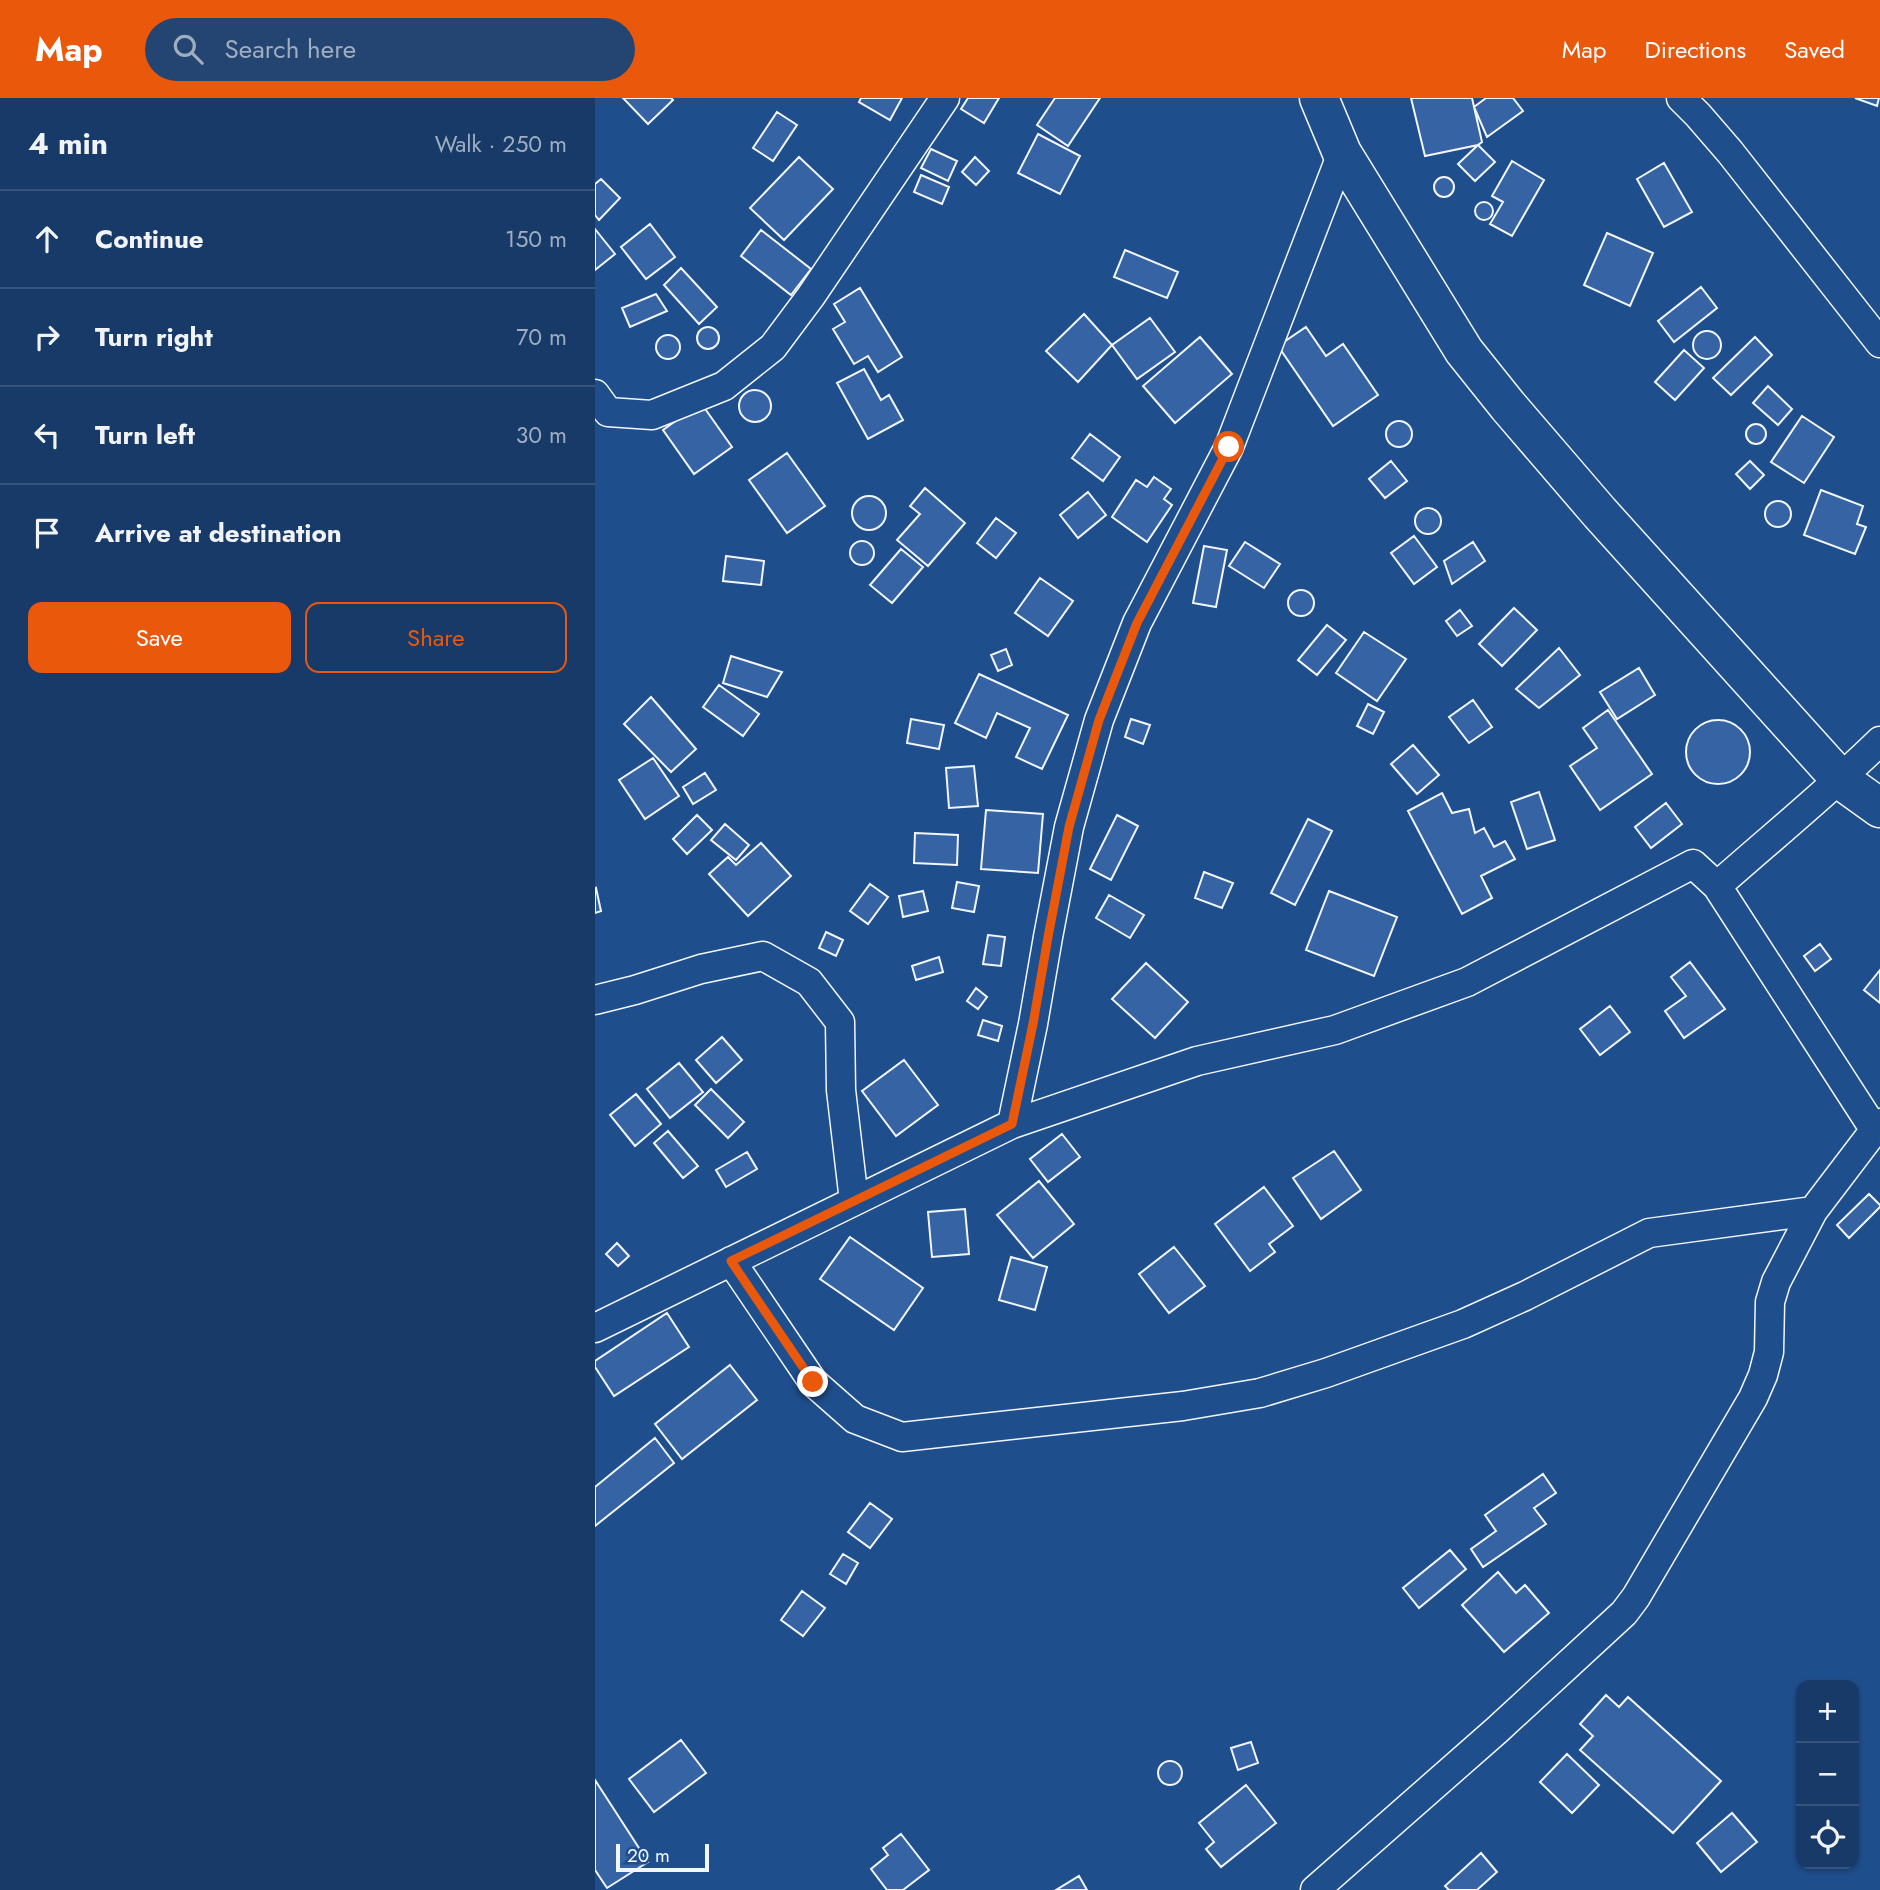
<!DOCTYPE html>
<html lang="en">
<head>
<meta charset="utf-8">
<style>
  :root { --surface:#173a69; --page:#244571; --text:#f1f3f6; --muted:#9eadc0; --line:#36547d; --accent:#ea580c }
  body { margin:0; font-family:Jost,sans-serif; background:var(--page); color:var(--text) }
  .controls { position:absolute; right:21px; bottom:21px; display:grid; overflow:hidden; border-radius:14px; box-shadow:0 2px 5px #0004 }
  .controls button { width:63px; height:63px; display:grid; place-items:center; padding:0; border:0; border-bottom:2px solid var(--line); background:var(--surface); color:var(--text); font:35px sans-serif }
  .scale { position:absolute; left:21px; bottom:18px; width:93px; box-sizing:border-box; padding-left:7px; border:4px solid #f2f6ff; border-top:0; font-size:19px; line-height:24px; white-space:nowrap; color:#f2f6ff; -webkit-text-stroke:5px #1f4e8c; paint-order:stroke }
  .stop { position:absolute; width:21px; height:21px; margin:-16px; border:5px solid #ea580c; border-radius:50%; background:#fff }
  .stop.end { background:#ea580c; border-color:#fff; box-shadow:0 2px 7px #0008 }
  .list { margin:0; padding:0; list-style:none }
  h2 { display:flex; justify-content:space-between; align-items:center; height:91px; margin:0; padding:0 28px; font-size:30px }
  h2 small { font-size:23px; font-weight:400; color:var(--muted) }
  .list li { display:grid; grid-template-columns:46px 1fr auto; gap:21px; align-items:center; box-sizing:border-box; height:98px; padding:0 28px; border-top:2px solid var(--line) }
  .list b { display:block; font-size:26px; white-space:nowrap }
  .list em { font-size:23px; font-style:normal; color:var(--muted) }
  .actions { display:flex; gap:14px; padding:21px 28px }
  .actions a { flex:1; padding:16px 0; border:2px solid var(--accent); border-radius:14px; text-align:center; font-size:24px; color:var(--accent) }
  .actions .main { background:var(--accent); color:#fff }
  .icon { flex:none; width:38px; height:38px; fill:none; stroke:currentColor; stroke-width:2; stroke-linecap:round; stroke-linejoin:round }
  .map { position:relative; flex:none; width:1285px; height:1792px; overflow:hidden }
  header { display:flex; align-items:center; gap:42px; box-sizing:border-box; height:98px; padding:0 35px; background:var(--accent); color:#fff }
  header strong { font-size:33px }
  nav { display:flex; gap:38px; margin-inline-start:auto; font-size:24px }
  .search { width:490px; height:63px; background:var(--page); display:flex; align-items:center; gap:18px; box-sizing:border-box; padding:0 24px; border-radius:38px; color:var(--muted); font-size:26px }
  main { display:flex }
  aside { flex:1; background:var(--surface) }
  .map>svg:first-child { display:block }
</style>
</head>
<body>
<header>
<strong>Map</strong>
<div class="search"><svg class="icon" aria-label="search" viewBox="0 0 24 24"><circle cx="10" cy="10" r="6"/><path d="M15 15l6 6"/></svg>Search here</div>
<nav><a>Map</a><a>Directions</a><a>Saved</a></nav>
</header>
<main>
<aside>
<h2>4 min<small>Walk · 250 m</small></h2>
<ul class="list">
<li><svg class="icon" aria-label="ahead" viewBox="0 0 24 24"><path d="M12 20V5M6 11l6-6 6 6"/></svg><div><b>Continue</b></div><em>150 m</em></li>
<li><svg class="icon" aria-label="right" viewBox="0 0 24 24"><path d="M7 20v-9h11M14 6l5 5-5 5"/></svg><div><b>Turn right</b></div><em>70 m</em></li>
<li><svg class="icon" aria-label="left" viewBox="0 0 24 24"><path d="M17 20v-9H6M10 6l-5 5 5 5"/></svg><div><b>Turn left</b></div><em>30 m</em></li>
<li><svg class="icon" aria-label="arrive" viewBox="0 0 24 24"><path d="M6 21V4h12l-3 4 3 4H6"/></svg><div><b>Arrive at destination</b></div></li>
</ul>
<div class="actions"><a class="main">Save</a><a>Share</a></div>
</aside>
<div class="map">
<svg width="1285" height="1792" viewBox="0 0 1285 1792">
  <rect width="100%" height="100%" fill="#1f4e8c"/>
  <path fill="#3563a3" stroke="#f2f6ff" stroke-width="2" d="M 28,0 L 76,0 L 78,2 L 53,26 Z
    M 266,0 L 307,0 L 295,22 L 264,4 Z
    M 373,0 L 404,0 L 389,25 L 366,11 Z
    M 460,0 L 505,0 L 473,48 L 442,27 Z
    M 816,0 L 877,0 L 887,44 L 883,47 L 830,58 Z
    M 891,0 L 918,0 L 928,13 L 892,39 L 879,9 Z
    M 1260,0 L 1284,0 L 1282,8 Z
    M 182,14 L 202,27 L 178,63 L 158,50 Z
    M 443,36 L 485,58 L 465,96 L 423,75 Z
    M 883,47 L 900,64 L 880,83 L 863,66 Z
    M 336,51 L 362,63 L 353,83 L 326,70 Z
    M 204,59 L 238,91 L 189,142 L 155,110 Z
    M 380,59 L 394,73 L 381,87 L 367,74 Z
    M 917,63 L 949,82 L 917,138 L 895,126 L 908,104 L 897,98 Z
    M 1069,65 L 1097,114 L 1069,129 L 1042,81 Z
    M 326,77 L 354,89 L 347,106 L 319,94 Z
    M839 89a10 10 0 1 1 20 0a10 10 0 1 1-20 0Z
    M 6,81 L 25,100 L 4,122 L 0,117 L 0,86 Z
    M880 113a9 9 0 1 1 18 0a9 9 0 1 1-18 0Z
    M 55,126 L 80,159 L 51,181 L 26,149 Z
    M 0,131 L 20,156 L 0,172 Z
    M 166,132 L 216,171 L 196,197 L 146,158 Z
    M 1012,135 L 1058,155 L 1035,208 L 989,187 Z
    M 530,152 L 583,174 L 572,200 L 519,179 Z
    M 86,170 L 122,209 L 104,226 L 69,187 Z
    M 1106,189 L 1122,210 L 1079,244 L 1063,223 Z
    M 265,190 L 307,259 L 283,274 L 273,258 L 259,266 L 238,231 L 250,224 L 239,206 Z
    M 61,196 L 72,213 L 35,229 L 27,210 Z
    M 489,216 L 517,247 L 483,284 L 451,253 Z
    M 555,220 L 580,254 L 542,281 L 517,247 Z
    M 711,229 L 731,258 L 748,246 L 783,297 L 738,328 L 683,248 Z
    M102 240a11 11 0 1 1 22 0a11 11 0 1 1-22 0Z
    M1098 247a14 14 0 1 1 28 0a14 14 0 1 1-28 0Z
    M61 249a12 12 0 1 1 24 0a12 12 0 1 1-24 0Z
    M 605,239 L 637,276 L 580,325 L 548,288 Z
    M 1160,239 L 1177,257 L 1136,297 L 1118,280 Z
    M 1089,252 L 1109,270 L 1080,302 L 1060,284 Z
    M 269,271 L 286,302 L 294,297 L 308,322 L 273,341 L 242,285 Z
    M 1173,288 L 1197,311 L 1183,327 L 1158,305 Z
    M144 308a16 16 0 1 1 32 0a16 16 0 1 1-32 0Z
    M 106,305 L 137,349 L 99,376 L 68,332 Z
    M 1207,318 L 1239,339 L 1209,385 L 1176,364 Z
    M791 336a13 13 0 1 1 26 0a13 13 0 1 1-26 0Z
    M1151 336a10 10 0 1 1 20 0a10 10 0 1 1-20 0Z
    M 495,336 L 525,359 L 508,383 L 477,360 Z
    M 192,355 L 230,408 L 192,435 L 154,382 Z
    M 796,363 L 812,383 L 790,400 L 774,381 Z
    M 1155,363 L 1169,377 L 1155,391 L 1141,376 Z
    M 559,379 L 576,391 L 569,401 L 577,407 L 552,444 L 517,419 L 541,382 L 552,389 Z
    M 330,390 L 370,425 L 333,468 L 302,442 L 325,416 L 315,408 Z
    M 1226,392 L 1268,408 L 1262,426 L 1271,429 L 1260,456 L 1209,437 Z
    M 493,394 L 511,417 L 483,440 L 465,417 Z
    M257 415a17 17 0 1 1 34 0a17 17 0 1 1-34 0Z
    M1170 416a13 13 0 1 1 26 0a13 13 0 1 1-26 0Z
    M820 423a13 13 0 1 1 26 0a13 13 0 1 1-26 0Z
    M 401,420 L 421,435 L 401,460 L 382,445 Z
    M 819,438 L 842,469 L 819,486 L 796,455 Z
    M255 455a12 12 0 1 1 24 0a12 12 0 1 1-24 0Z
    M 650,444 L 685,466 L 669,490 L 634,468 Z
    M 878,444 L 890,463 L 857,486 L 849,463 Z
    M 609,448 L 632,452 L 621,509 L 598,505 Z
    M 306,451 L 328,469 L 297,505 L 275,487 Z
    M 131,458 L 169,463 L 166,487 L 128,483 Z
    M 445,480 L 478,503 L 453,538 L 420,515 Z
    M693 505a13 13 0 1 1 26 0a13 13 0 1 1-26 0Z
    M 919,510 L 942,532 L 907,568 L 884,546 Z
    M 865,512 L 877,528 L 862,538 L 851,523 Z
    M 732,527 L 751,542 L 722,577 L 703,562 Z
    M 769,534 L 811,561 L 782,603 L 741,575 Z
    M 964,550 L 985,577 L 944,610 L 921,591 Z
    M 411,551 L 417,567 L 403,573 L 396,557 Z
    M 136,558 L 187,574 L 172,599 L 128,585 Z
    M 1044,570 L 1060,597 L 1022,621 L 1005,594 Z
    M 384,576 L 473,617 L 447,671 L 421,659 L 435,630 L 402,615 L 391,640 L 360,625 Z
    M 124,587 L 164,616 L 148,638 L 108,609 Z
    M 56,599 L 101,651 L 76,674 L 29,626 Z
    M 878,602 L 897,629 L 874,645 L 854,619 Z
    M 773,606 L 789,614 L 778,636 L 762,628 Z
    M 1013,612 L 1057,676 L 1005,712 L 975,668 L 1002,650 L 988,630 Z
    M 316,621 L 349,627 L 344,651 L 312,645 Z
    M 536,621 L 555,627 L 548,646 L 530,639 Z
    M1091 654a32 32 0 1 1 64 0a32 32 0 1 1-64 0Z
    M 818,647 L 844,677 L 822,696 L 796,666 Z
    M 58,660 L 84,698 L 50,721 L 24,682 Z
    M 379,668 L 383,708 L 354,710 L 351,670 Z
    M 110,675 L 121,692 L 98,706 L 88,689 Z
    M 944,694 L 960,742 L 932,751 L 916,704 Z
    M 847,695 L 857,715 L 874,711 L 880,735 L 889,730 L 899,749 L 910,743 L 920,761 L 886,778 L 897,800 L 867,816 L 813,713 Z
    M 1071,705 L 1087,726 L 1056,750 L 1040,729 Z
    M 391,712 L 448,716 L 443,775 L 386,771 Z
    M 102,717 L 117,732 L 92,756 L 78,741 Z
    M 522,717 L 543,728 L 516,782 L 495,771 Z
    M 713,721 L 737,733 L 700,807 L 676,795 Z
    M 130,726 L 154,747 L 141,762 L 116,742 Z
    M 320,735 L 363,737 L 362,767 L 319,765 Z
    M 166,745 L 196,778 L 153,818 L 114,776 L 133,759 L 141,767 Z
    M 609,774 L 638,785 L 627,810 L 600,800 Z
    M 362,784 L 384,788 L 379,814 L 357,810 Z
    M 275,786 L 293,799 L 273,826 L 255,813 Z
    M 1,790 L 6,813 L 0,815 L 0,791 Z
    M 328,793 L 333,813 L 308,819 L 304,798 Z
    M 734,793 L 802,819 L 779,878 L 711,852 Z
    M 514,797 L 549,817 L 535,840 L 501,820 Z
    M 231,834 L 248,842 L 241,858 L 224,850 Z
    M 393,837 L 410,839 L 406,868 L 388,866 Z
    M 1225,846 L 1236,861 L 1220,873 L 1209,858 Z
    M 344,859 L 348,874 L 321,882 L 317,868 Z
    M 1095,864 L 1130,911 L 1089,940 L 1070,913 L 1091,898 L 1076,879 Z
    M 551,865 L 593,904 L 560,940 L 517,901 Z
    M 1285,872 L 1285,905 L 1269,892 Z
    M 381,890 L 392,899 L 383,911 L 372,903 Z
    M 1015,908 L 1035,934 L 1005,957 L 985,931 Z
    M 388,922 L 407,928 L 403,943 L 383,937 Z
    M 127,939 L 147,962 L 121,985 L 101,962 Z
    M 309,962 L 343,1007 L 301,1038 L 267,993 Z
    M 84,965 L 108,994 L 75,1020 L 52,991 Z
    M 116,991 L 149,1024 L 133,1040 L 100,1007 Z
    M 41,996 L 66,1026 L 40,1048 L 15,1017 Z
    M 73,1033 L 103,1068 L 88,1080 L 59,1045 Z
    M 467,1036 L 485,1059 L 453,1084 L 435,1061 Z
    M 739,1053 L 766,1092 L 726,1121 L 698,1080 Z
    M 152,1054 L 162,1071 L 131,1089 L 121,1072 Z
    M 444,1083 L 479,1126 L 438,1160 L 402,1117 Z
    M 669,1089 L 698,1128 L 674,1146 L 680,1154 L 655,1173 L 620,1126 Z
    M 1274,1096 L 1285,1107 L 1285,1109 L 1254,1140 L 1242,1127 Z
    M 370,1111 L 374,1156 L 337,1159 L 333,1114 Z
    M 255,1139 L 328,1190 L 299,1232 L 225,1181 Z
    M 22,1145 L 34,1158 L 23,1168 L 11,1156 Z
    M 579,1149 L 610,1188 L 574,1215 L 544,1176 Z
    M 416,1159 L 452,1169 L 440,1212 L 404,1202 Z
    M 72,1215 L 94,1249 L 19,1298 L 0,1269 L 0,1263 Z
    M 135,1267 L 162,1302 L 87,1361 L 60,1326 Z
    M 60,1340 L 79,1365 L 0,1428 L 0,1389 Z
    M 948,1376 L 961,1395 L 939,1410 L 951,1426 L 888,1469 L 876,1451 L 901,1433 L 890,1417 Z
    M 275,1405 L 297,1421 L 275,1450 L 253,1434 Z
    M 855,1452 L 871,1471 L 824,1510 L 808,1490 Z
    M 248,1456 L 263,1465 L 251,1486 L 235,1476 Z
    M 903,1474 L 921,1495 L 930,1487 L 954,1515 L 909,1554 L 867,1507 Z
    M 207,1493 L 230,1510 L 208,1538 L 186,1522 Z
    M 1011,1597 L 1024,1609 L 1033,1599 L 1126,1683 L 1078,1735 L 985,1652 L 998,1638 L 985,1626 Z
    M 86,1642 L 111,1675 L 59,1714 L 34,1681 Z
    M 656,1644 L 663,1665 L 643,1672 L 636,1650 Z
    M 972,1656 L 1004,1687 L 977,1715 L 945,1684 Z
    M563 1675a12 12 0 1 1 24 0a12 12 0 1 1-24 0Z
    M 0,1682 L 53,1764 L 12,1790 L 0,1772 Z
    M 651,1687 L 681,1725 L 626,1769 L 611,1751 L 619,1744 L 604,1725 Z
    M 1137,1715 L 1162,1744 L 1126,1774 L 1102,1745 Z
    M 306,1736 L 334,1772 L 308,1792 L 292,1792 L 276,1771 L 293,1757 L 288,1750 Z
    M 886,1755 L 902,1774 L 882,1792 L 854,1792 L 850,1788 Z
    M 484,1778 L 492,1792 L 461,1792 Z"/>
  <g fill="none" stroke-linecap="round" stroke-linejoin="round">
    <defs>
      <path id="street" d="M 1086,0 L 1103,17 L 1135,54 L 1285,245
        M 0,296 L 13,314 L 57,317 L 129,288 L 178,249 L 216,198 L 350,0
        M 1122,788 L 1279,1031
        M 0,902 L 40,892 L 106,871 L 168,858 L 214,884 L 245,924 L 246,992 L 259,1103
        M 417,1026 L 438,926 L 453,839 L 474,729 L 504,622 L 542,525 L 634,349 L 747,55
        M 136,1163 L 218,1284 L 260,1321 L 307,1339 L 588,1308 L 665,1295 L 731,1275 L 868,1226 L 930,1198 L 1054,1135 L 1218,1113
        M 0,1230 L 417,1026 L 602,963 L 740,932 L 872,884 L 1098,766 L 1122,788 C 1176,740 1233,694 1285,643
        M 720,1792 L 902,1632 L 1029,1515 L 1041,1499 L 1158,1300 L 1168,1277 L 1174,1254 L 1175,1204 L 1181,1184 L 1218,1113 L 1285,1025"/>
      <path id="secondary" d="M 724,0 L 747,55 L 869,253 L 913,308 L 1005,415 L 1246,682 L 1285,710"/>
    </defs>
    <use href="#street" stroke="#f2f6ff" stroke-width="31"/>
    <use href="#secondary" stroke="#f2f6ff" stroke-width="41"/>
    <use href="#street" stroke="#1f4e8c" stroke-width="28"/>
    <use href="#secondary" stroke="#1f4e8c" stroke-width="38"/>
  </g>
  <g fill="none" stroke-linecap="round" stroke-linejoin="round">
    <path stroke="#ea580c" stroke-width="9" d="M 218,1284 L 136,1163 L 417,1026 L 438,926 L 453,839 L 474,729 L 504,622 L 542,525 L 634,349"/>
  </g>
</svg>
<div class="controls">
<button>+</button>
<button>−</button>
<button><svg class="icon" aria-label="locate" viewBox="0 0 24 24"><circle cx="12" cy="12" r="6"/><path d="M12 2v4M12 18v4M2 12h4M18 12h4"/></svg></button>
</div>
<div class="scale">20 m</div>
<div class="stop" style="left:634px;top:349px"></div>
<div class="stop end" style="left:218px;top:1284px"></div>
</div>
</main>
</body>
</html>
